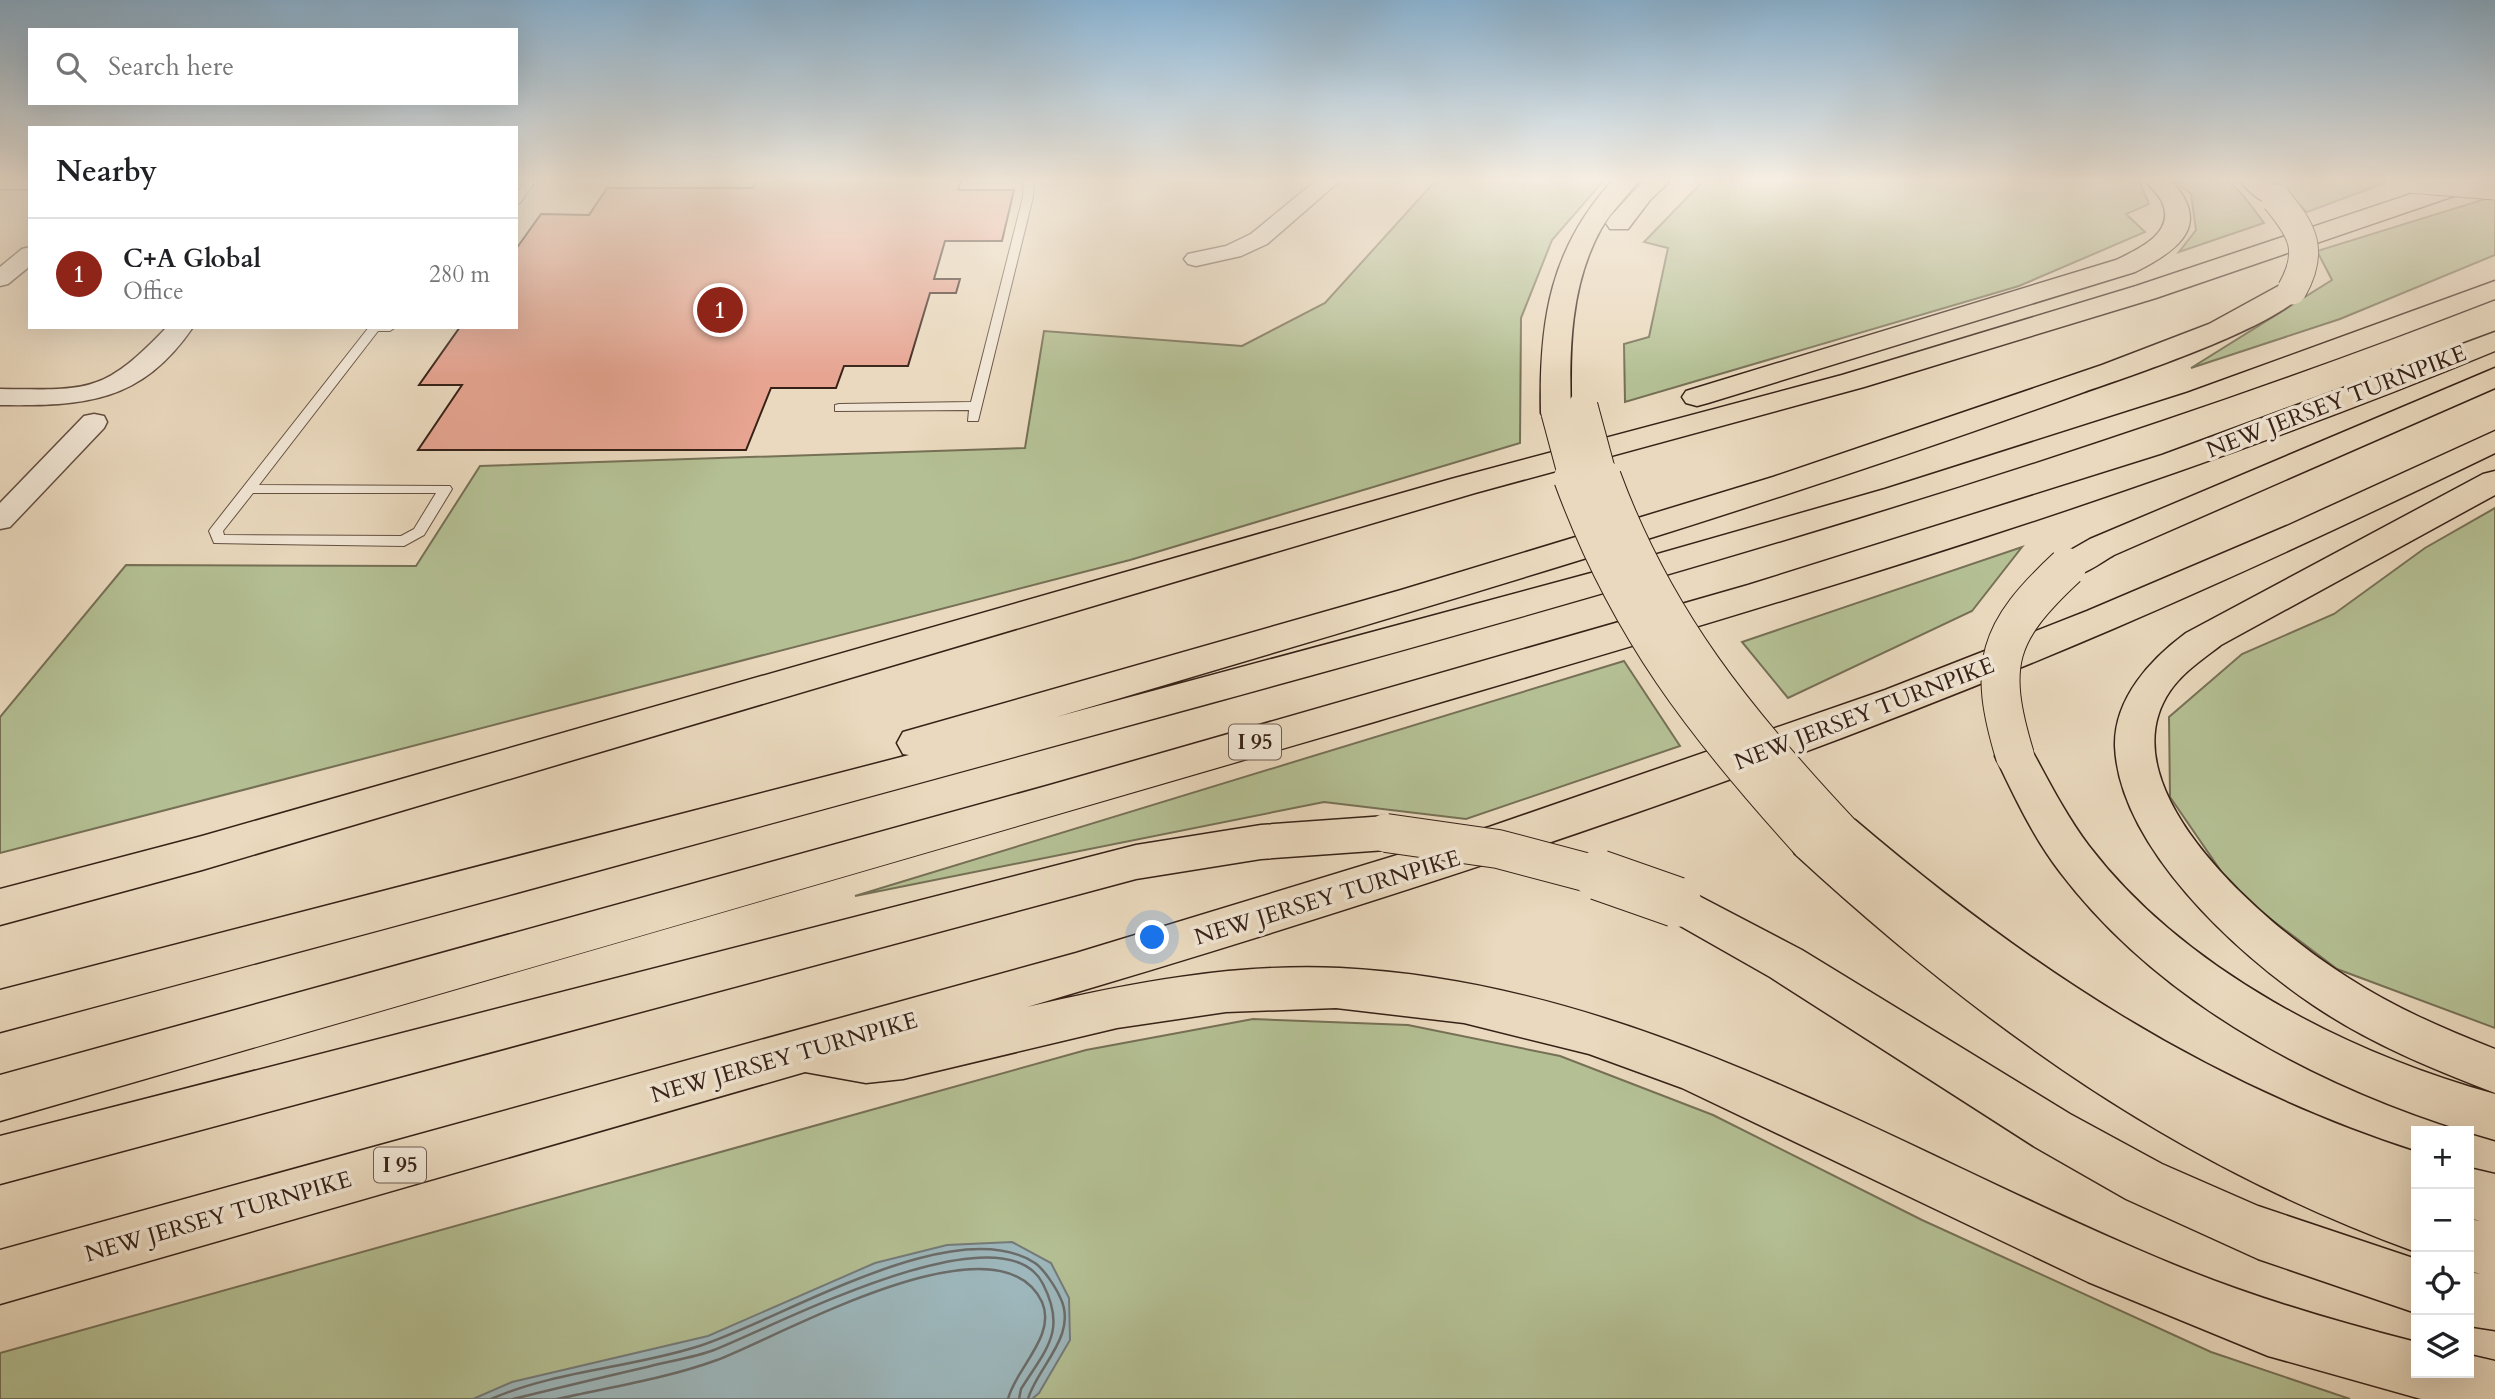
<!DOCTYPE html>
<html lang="en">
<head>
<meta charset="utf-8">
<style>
  :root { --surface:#fff; --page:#f2f2f2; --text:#202124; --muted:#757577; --line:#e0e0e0; --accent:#8f2418 }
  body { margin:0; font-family:Cardo,serif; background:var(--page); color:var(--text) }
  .controls { position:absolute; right:21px; bottom:21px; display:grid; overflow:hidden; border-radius:0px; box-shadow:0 7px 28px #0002 }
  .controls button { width:63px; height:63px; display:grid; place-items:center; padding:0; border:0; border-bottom:2px solid var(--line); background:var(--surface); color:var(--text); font:35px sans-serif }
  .you { position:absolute; left:1153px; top:938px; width:24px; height:24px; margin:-18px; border:5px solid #fff; border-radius:50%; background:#1a73e8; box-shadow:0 0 0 10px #1a73e833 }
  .badge { display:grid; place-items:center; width:46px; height:46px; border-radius:50%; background:var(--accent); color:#fff; font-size:23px; font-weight:700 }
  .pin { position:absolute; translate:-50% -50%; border:4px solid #fff; box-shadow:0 2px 7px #0006 }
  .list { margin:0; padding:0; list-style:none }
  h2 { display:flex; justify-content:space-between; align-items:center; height:91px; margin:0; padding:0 28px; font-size:30px }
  h2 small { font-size:23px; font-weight:400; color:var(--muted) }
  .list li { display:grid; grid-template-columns:46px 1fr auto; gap:21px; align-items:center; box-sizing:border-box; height:112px; padding:0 28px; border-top:2px solid var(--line) }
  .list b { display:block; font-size:26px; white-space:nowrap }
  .list p { margin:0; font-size:23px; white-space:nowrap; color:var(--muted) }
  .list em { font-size:23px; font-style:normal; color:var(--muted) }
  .icon { flex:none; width:38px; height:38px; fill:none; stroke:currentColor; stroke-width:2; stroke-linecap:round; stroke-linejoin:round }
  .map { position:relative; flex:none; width:2495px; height:1399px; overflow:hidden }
  .search { position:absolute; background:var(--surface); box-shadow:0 7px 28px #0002; left:28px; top:28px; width:490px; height:77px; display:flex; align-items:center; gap:18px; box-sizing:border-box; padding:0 24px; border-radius:0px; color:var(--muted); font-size:26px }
  .panel { position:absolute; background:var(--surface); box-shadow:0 7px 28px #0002; left:28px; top:126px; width:490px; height:203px; border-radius:0px }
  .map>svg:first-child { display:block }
</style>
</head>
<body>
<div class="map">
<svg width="2495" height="1399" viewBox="0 0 2495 1399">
  <rect width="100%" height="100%" fill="#ead9be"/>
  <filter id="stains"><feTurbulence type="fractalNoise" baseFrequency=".00286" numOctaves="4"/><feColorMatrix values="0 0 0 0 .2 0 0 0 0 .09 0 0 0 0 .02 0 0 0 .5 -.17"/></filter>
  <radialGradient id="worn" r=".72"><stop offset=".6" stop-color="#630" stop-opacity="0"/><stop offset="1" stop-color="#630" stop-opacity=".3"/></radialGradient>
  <path fill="#b4c094" stroke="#767056" stroke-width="2" d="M 1438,178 L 1606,178 L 1552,240 L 1521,318 L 1520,443 L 1130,560 L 0,853 L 0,717 L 126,565 L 416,566 L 480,466 L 1025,448 L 1044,331 L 1242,346 L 1325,303 Z
    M 1706,178 L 2138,178 L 2149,204 L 2126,214 L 2145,232 L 2019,286 L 1625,402 L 1624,344 L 1649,337 L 1668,248 L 1644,242 Z
    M 2171,178 C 2232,178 2227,173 2264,223 L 2179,252 L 2196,230 L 2191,194 Z
    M 2272,178 L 2359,178 L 2387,182 L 2307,212 Z
    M 2495,196 L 2495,255 L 2340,319 L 2191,368 L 2332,280 L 2317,251 Z
    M 2495,508 L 2495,1028 L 2337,969 L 2236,893 L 2170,797 L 2169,717 L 2242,654 L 2334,614 L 2425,548 Z
    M 2022,547 L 1972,611 L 1788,698 L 1742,642 Z
    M 1624,661 L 1680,746 L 1466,819 L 1324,802 L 855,896 Z
    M 1253,1019 L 1408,1025 L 1560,1056 L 1713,1115 L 1922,1220 L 2211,1352 L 2350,1399 L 0,1399 L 0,1353 L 1086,1050 Z"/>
  <path fill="#9db7bc" stroke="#747b7a" stroke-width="2" d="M 1012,1242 L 1051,1263 L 1069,1298 L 1070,1340 L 1039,1393 L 1032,1399 L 473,1399 L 512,1382 L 708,1336 L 875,1263 L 947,1245 Z"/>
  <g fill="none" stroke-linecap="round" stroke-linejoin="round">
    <path stroke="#6a6c6a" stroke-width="2.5" d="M 491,1399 C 555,1371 629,1368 696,1347 C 778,1322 954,1210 1035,1263 C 1044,1269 1056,1288 1060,1297 C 1079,1335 1037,1367 1028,1399
      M 513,1399 C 558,1388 603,1377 647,1367 C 669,1361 693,1358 714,1350 C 772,1328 1003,1204 1043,1284 C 1067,1331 1046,1349 1021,1389 L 1019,1399
      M 557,1399 C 610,1387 665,1379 717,1360 C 779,1337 999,1210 1042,1302 C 1057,1336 1015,1369 1008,1399"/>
  </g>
  <path fill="#e6a491" stroke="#372117" stroke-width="2" d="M 758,178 L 962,178 L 958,190 L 1014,190 L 1002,241 L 945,241 L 934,279 L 960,279 L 956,293 L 930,293 L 908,366 L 844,366 L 836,388 L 771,388 L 746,450 L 418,450 L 462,385 L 419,385 L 460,327 L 516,327 L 516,249 L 541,214 L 589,215 L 607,188 L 753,188 Z"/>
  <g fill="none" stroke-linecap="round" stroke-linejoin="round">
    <defs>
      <path id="lane" d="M 528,178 L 538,178 L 520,203 L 516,204 L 516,194 Z
        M 1024,178 L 1034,178 L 1033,197 L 978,421 L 968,421 L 969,410 L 835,411 L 835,405 L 839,404 L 971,402 L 1023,197 Z
        M 369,327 L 396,327 L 390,331 L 378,331 L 259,485 L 450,486 L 452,489 L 424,535 L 404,546 L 214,543 L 209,531 L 211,528 ZM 253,493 L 436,493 L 414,529 L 401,536 L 224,535 L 223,531 Z"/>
      <path id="street" d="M 0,178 L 30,178 L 30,189 L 0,189 Z
        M 1319,178 L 1343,178 L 1267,244 L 1241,256 L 1196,266 L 1188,264 L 1184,259 L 1188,254 L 1226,246 L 1251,234 Z
        M 30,247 L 30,266 L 8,284 L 0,286 L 0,267 L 22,249 Z
        M 167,327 L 193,327 C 141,403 85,406 0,405 L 0,389 C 89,390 103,394 167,327 Z
        M 94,414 L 104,416 L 107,422 L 104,428 L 10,527 L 0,529 L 0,503 L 84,416 Z"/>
      <path id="highway" d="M 1615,178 L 1640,178 C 1628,196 1612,210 1601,229 C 1570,285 1569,351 1571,413 L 1567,420 L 1556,422 L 1545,420 L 1541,413 C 1539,321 1550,247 1615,178 Z
        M 1646,178 L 1673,178 L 1650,200 L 1628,229 L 1610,229 L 1606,223 L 1610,217 Z
        M 2144,178 L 2169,178 C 2213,224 2181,249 2135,272 L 1708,403 L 1697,406 L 1686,403 L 1682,397 L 1686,391 L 2116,260 C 2139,249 2178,232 2161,200 C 2157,192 2148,186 2144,178 Z
        M 2239,178 L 2266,178 L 2289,199 L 2285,204 C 2267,209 2248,193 2239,178 Z
        M 2459,178 L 2495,179 L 2492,183 L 2156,298 L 1864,387 L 1475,493 L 202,870 L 0,925 L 0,889 L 202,836 L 1451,479 L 1842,375 L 2136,286 Z
        M 2495,281 L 2495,299 C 2076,462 1645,584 1211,703 C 808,814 404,924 0,1032 L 0,990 L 909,755 L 903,754 L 897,743 L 903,732 L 1401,590 L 1773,477 L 2102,365 L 2209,324 L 2282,284 L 2302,284 L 2306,290 C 2281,326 2130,376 2084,392 C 1746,515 1401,615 1056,717 L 1591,573 L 1885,489 L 2187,393 Z
        M 2495,332 L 2495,351 C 2131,502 1751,611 1374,722 C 916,856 458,989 0,1121 L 0,1075 L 1050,785 L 1748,585 L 2162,455 Z
        M 2495,368 L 2495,388 L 2114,555 C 2095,566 2077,582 2055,575 L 2049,567 L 2055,559 L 2090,539 Z
        M 2495,431 L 2495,453 C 2369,514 2243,573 2115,628 C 1763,779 1395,898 1027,1007 C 1130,983 1234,963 1340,968 C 1642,983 1899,1151 2172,1264 C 2252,1297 2333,1321 2416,1342 L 2416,1373 L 2469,1373 L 2469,1355 L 2495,1361 L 2495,1399 L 2421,1399 L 2268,1356 L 2088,1282 L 1682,1088 L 1589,1054 L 1464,1023 L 1336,1008 L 1226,1012 L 1117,1028 L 903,1079 L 866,1083 L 805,1072 L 0,1304 L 0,1250 L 1076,953 L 1489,827 L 1885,690 L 2087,611 L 2287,526 Z
        M 2495,471 L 2495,495 L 2221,645 C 2203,659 2183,672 2170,691 C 2102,791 2274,931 2347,977 C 2393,1007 2444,1029 2495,1049 L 2495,1093 C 2432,1069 2369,1043 2313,1005 C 2236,953 2119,846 2115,746 C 2114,698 2151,659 2186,633 L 2483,474 Z
        M 2015,741 L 2029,745 C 2048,780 2065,814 2089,846 C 2184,970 2347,1053 2495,1094 L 2495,1140 C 2334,1094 2165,1010 2060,872 C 2033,837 2014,796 1995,756 L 2001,745 Z
        M 1840,815 L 1855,820 C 2025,965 2203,1083 2416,1152 L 2416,1252 C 2174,1164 1983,1027 1795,854 L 1789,842 L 1795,830 L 1810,825 L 1821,829 L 1825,820 Z
        M 1386,816 L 1401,821 L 1407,833 L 1401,845 L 1386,850 L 1261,859 L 1136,879 L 0,1184 L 0,1136 L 1136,845 L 1261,825 Z
        M 1676,884 L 1802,950 L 2070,1114 L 2162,1164 L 2258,1206 L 2416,1259 L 2416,1313 L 2258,1259 L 2126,1199 L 2035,1147 L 1770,977 L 1661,915 L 1654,902 L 1661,889 Z
        M 2469,1168 L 2495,1174 L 2495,1330 L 2469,1326 L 2469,1272 L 2481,1274 L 2469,1271 L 2469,1219 L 2480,1221 L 2469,1218 Z"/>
    </defs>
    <use href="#lane" stroke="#644f41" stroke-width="2"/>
    <use href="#street" stroke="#644f41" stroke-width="3"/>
    <use href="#highway" stroke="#372117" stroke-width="3"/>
    <use href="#lane" fill="#f1e6d5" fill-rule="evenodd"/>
    <use href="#street" fill="#f1e6d5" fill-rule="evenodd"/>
    <use href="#highway" fill="#ead9be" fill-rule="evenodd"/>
    <defs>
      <path id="highway-bridge-far2" d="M 2409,178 L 2495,185
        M 2276,199 C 2303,231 2314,251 2292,290
        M 1583,406 L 1603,480
        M 1556,413 L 1574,480"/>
      <path id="highway-bridge-far1" d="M 1573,478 C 1628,628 1704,725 1810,842
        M 1602,478 C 1655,622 1736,721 1840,832
        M 2015,756 C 1987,664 1997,632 2067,567
        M 1386,833 L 1498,849 L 1604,877"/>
      <path id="highway-bridge" d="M 1599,875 L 1676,902"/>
    </defs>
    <use href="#highway-bridge-far2" stroke="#372117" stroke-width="31" stroke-linecap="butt"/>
    <use href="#highway-bridge-far1" stroke="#372117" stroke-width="40" stroke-linecap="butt"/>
    <use href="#highway-bridge" stroke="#372117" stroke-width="52" stroke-linecap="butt"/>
    <use href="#highway-bridge-far2" stroke="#ead9be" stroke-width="29"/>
    <use href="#highway-bridge-far1" stroke="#ead9be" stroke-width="38"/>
    <use href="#highway-bridge" stroke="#ead9be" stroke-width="50"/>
  </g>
  <linearGradient id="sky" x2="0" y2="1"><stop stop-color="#8ab5d6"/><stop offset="0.48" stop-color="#f6eee2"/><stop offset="1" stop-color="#f6eee2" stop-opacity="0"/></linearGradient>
  <rect width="2495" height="374" fill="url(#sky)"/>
  <g text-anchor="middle" stroke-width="7" stroke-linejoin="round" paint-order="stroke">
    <g fill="#f1e6d5" stroke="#6f5c50" stroke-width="2">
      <rect x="1229" y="724.5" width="52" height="35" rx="5"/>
      <rect x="374" y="1147.5" width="52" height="35" rx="5"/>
    </g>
    <g font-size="21" font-weight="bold" fill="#372117">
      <text x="1255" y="749">I 95</text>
      <text x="400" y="1172">I 95</text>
    </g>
    <g font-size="23" fill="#372117" stroke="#f1e6d5">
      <text transform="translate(2336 401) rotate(-21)" y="8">NEW JERSEY TURNPIKE</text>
      <text transform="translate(1864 713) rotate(-21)" y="8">NEW JERSEY TURNPIKE</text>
      <text transform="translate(1327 897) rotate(-17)" y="8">NEW JERSEY TURNPIKE</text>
      <text transform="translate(784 1057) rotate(-16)" y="8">NEW JERSEY TURNPIKE</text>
      <text transform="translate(218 1216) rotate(-16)" y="8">NEW JERSEY TURNPIKE</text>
    </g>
  </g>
  <rect width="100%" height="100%" filter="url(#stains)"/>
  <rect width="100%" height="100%" fill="url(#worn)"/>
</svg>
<div class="controls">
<button>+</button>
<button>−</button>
<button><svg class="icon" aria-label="locate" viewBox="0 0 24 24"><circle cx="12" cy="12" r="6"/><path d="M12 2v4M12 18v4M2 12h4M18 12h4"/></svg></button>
<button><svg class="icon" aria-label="layers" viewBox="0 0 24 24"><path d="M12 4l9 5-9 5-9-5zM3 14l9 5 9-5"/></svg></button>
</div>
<div class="you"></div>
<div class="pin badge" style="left:720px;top:310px">1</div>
<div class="search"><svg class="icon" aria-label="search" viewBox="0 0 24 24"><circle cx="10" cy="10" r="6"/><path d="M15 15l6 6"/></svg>Search here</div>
<section class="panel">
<h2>Nearby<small></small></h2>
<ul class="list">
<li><span class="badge">1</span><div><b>C+A Global</b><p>Office</p></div><em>280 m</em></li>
</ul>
</section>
</div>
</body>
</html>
